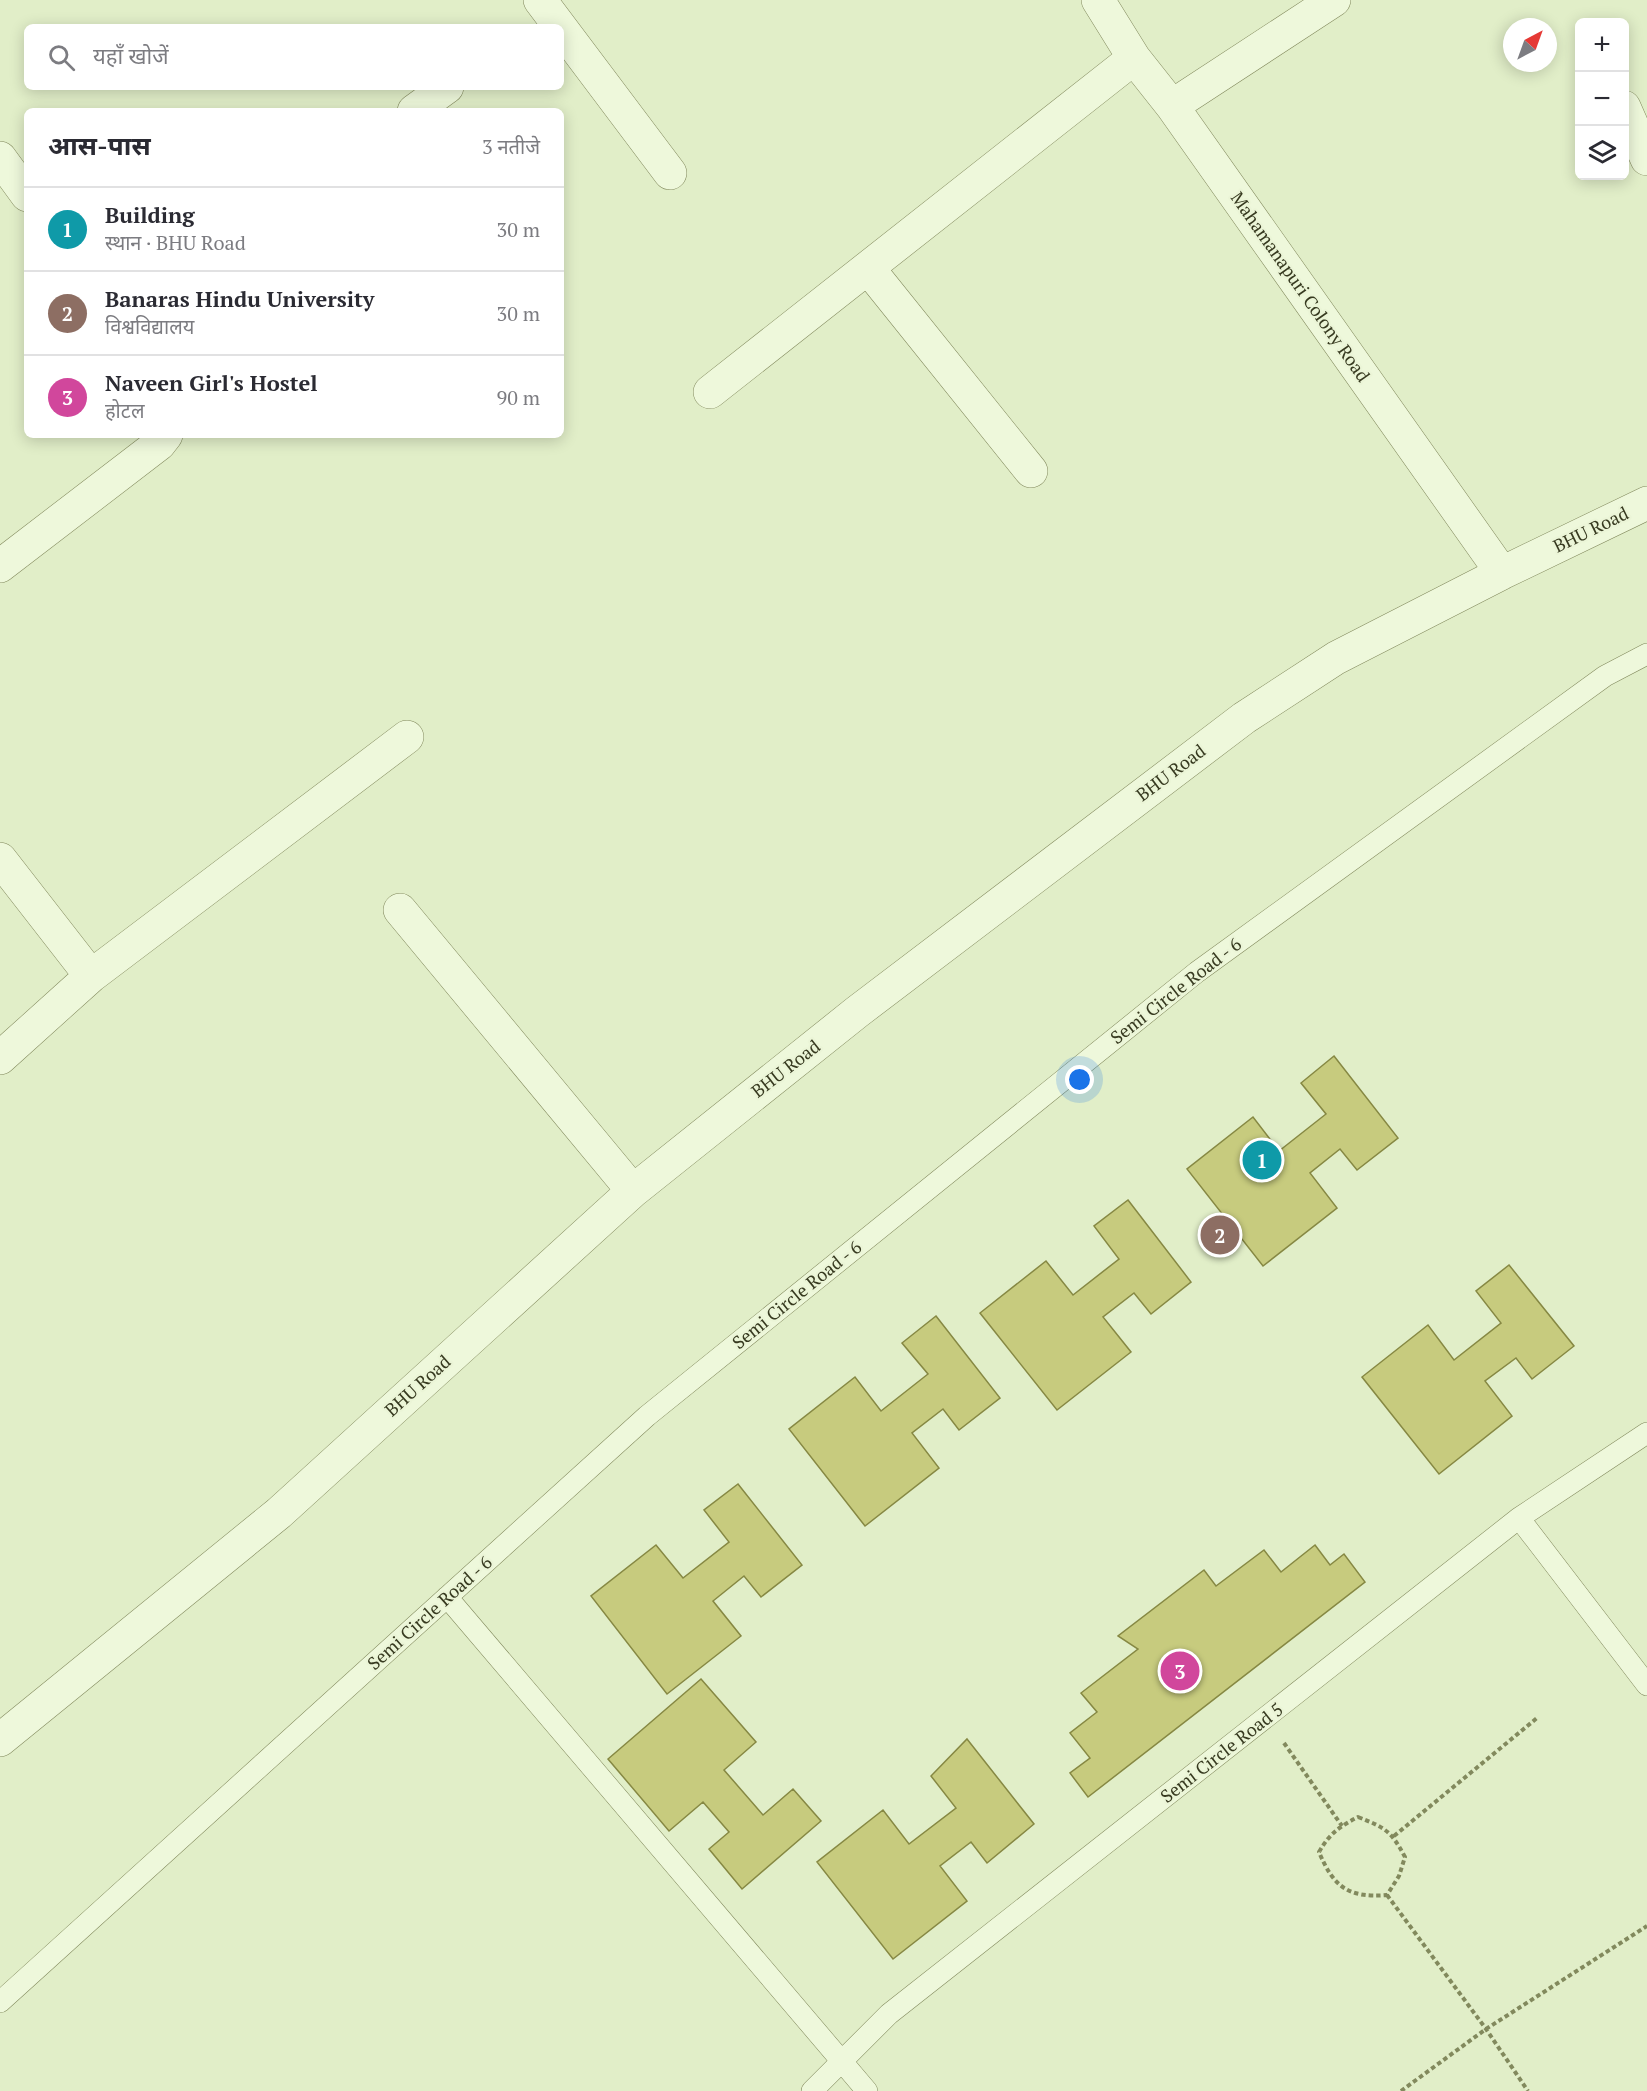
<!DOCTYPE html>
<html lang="hi">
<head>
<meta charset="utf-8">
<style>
  :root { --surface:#fff; --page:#f2f2f3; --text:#2b2b33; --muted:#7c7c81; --line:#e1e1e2; --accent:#db2777 }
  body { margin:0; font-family:"PT Serif","Noto Sans Devanagari",serif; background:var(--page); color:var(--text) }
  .controls { position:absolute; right:18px; top:18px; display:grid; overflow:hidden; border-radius:9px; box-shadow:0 3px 15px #0003 }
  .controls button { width:54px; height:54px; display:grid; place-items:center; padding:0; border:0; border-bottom:2px solid var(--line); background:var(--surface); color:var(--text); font:30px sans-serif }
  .compass { position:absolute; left:1503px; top:18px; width:54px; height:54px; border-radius:50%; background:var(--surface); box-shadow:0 3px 15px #0003; rotate:41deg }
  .you { position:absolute; left:1080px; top:1080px; width:21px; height:21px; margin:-15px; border:4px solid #fff; border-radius:50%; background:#1a73e8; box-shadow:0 0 0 9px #1a73e833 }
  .badge { display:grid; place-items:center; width:39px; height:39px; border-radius:50%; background:var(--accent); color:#fff; font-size:20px; font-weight:700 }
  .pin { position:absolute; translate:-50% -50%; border:3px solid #fff; box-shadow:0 2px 6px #0006 }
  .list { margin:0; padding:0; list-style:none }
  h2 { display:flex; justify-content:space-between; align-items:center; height:78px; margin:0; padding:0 24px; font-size:26px }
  h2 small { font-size:20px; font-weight:400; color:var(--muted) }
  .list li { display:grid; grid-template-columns:39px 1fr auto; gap:18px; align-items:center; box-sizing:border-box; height:84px; padding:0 24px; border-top:2px solid var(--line) }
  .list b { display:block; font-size:22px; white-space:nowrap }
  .list p { margin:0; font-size:20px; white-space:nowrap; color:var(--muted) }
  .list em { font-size:20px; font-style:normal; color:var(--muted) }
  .icon { flex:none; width:33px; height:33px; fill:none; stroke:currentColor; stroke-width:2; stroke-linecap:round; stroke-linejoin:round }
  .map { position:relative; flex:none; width:1647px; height:2091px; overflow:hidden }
  .search { position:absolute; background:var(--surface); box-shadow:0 3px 15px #0003; left:24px; top:24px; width:540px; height:66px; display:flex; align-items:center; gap:15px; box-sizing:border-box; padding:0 21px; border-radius:9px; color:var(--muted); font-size:22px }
  .panel { position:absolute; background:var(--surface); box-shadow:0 3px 15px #0003; left:24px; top:108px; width:540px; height:330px; border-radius:9px }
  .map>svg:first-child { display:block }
</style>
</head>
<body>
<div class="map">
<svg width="1647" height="2091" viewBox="0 0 1647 2091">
  <rect width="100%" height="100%" fill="#e1eec8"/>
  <path fill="#c7cb7e" stroke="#868843" stroke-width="1.5" d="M 1334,1056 L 1398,1138 L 1357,1170 L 1340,1149 L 1310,1173 L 1337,1208 L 1263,1266 L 1187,1169 L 1253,1117 L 1279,1151 L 1326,1114 L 1301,1083 Z
    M 1128,1200 L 1191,1282 L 1151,1314 L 1134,1293 L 1103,1317 L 1131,1352 L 1057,1410 L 980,1313 L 1046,1261 L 1073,1295 L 1119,1259 L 1094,1226 Z
    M 1509,1265 L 1574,1346 L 1532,1379 L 1516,1358 L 1485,1381 L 1512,1416 L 1439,1474 L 1362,1377 L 1428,1325 L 1454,1360 L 1501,1323 L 1476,1291 Z
    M 936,1316 L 1000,1398 L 959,1430 L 943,1409 L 912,1433 L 939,1468 L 865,1526 L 789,1429 L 855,1377 L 881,1411 L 928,1374 L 902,1343 Z
    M 738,1484 L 802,1565 L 761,1597 L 744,1576 L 713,1601 L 741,1636 L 667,1694 L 591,1596 L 656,1545 L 683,1578 L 729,1542 L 704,1510 Z
    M 1315,1545 L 1330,1565 L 1344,1554 L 1365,1582 L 1088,1797 L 1070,1773 L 1090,1758 L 1070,1733 L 1097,1712 L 1081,1693 L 1138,1649 L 1118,1636 L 1204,1570 L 1216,1586 L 1264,1550 L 1281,1572 Z
    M 701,1679 L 756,1742 L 724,1770 L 763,1815 L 793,1789 L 821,1821 L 742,1889 L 709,1849 L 729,1832 L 703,1802 L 669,1831 L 608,1759 Z
    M 967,1739 L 1034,1824 L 987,1863 L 971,1842 L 940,1866 L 967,1901 L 893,1959 L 817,1862 L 883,1810 L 909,1844 L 956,1808 L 931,1776 Z"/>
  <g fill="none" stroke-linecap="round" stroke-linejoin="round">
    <defs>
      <path id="lane" d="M 1519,1518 L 1647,1685
        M 447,1597 L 867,2091
        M 0,2002 L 647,1416 L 1197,972 L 1605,676 L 1647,654
        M 812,2091 L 889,2014 L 1519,1518 L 1647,1433"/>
      <path id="street" d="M 540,0 L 670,173
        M 1098,0 L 1134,58 L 1172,106 L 1502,573
        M 1172,106 L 1334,0
        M 1624,107 L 1647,159
        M 414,111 L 447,87
        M 0,158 L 27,195
        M 868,268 L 1031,471
        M 710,392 L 1134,58
        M 0,566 L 159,444 L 166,435
        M 0,859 L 91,976
        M 400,910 L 633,1191
        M 0,1058 L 91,976 L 407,737
        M 0,1740 L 279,1513 L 633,1191 L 857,1012 L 1244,718 L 1336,658 L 1502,573 L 1647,503"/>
    </defs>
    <use href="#lane" stroke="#82895d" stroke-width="22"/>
    <use href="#street" stroke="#82895d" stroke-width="34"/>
    <path stroke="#82895d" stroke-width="4" stroke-dasharray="4.5 3" stroke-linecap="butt" d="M 1284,1743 L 1342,1826
      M 1358,1817 C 1386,1828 1391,1831 1405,1857 L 1399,1876 L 1387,1895 C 1349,1898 1334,1888 1319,1852 C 1330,1833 1339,1827 1358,1817 Z
      M 1394,1836 L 1537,1718
      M 1387,1895 L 1486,2029 L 1528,2091
      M 1401,2091 L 1486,2029 L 1647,1926"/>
    <use href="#lane" stroke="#eef8db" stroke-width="21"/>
    <use href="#street" stroke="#eef8db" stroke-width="33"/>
  </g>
  <g text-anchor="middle" stroke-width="4.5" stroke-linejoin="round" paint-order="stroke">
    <g font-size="18" fill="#373a20" stroke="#ebf5d7">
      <text transform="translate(1300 287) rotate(55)" y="6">Mahamanapuri Colony Road</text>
      <text transform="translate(1591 530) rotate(-26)" y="6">BHU Road</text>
      <text transform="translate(1171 773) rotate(-37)" y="6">BHU Road</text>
      <text transform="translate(1176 991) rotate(-38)" y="6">Semi Circle Road - 6</text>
      <text transform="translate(786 1069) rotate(-38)" y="6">BHU Road</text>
      <text transform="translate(797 1295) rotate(-39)" y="6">Semi Circle Road - 6</text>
      <text transform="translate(418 1386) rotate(-42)" y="6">BHU Road</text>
      <text transform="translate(430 1613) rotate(-42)" y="6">Semi Circle Road - 6</text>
      <text transform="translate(1222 1753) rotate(-38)" y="6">Semi Circle Road 5</text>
    </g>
  </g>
</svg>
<div class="controls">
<button>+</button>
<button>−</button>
<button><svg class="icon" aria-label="layers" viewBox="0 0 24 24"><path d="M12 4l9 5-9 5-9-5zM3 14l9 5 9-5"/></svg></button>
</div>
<svg class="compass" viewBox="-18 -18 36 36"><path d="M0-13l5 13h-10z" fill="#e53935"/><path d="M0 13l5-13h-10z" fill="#7c7c81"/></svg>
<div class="you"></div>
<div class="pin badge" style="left:1262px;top:1160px;background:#0f9aa8">1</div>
<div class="pin badge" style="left:1220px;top:1235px;background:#8d6e63">2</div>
<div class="pin badge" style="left:1180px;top:1671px;background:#d1479c">3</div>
<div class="search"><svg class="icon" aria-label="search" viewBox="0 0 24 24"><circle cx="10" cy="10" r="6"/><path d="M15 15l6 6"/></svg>यहाँ खोजें</div>
<section class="panel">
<h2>आस-पास<small>3 नतीजे</small></h2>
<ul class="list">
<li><span class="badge" style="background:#0f9aa8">1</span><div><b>Building</b><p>स्थान · BHU Road</p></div><em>30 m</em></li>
<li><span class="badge" style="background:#8d6e63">2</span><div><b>Banaras Hindu University</b><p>विश्वविद्यालय</p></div><em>30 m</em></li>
<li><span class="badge" style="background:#d1479c">3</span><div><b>Naveen Girl's Hostel</b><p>होटल</p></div><em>90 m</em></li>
</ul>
</section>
</div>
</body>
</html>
